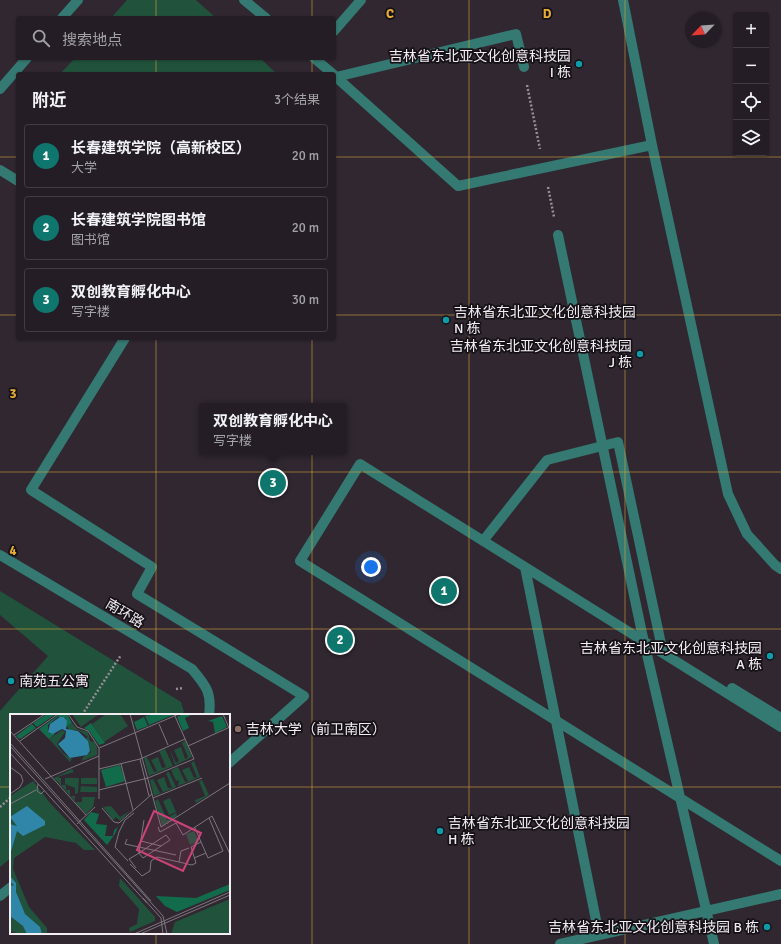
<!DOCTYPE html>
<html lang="zh">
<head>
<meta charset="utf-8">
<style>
  :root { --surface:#241d25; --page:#302a32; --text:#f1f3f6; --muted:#a3a2a7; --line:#413b42; --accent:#0f766e }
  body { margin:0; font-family:Signika,"Noto Sans SC",sans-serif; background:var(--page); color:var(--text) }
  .controls { position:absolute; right:12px; top:12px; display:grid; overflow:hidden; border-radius:4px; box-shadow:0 1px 3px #0004 }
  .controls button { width:36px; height:36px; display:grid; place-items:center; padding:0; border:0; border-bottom:1px solid var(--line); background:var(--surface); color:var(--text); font:20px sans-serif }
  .compass { position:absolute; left:685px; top:12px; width:36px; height:36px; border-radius:50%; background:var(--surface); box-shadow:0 1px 3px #0004; rotate:245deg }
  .you { position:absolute; left:371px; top:567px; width:14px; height:14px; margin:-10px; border:3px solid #fff; border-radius:50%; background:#1a73e8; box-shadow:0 0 0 6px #1a73e833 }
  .badge { display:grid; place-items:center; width:26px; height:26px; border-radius:50%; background:var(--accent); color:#fff; font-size:13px; font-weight:700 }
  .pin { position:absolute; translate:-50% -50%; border:2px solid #fff; box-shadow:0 1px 4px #0006 }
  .popup { position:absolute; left:199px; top:403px; width:148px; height:52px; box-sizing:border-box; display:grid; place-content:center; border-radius:4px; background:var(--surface); filter:drop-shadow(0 1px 3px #0005); font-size:13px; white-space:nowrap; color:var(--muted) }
  .popup b { font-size:15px; color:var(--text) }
  .popup::after { content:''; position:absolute; left:50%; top:100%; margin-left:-8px; border:8px solid transparent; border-top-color:var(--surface) }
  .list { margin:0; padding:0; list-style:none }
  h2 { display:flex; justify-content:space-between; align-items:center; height:52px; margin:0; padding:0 16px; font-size:17px }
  h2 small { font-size:13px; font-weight:400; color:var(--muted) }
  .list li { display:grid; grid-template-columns:26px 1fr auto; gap:12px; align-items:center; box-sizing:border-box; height:64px; margin:0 8px 8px; padding:0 8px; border:1px solid var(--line); border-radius:4px }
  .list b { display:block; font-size:15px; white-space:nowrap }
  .list p { margin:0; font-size:13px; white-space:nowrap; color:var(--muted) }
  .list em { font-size:13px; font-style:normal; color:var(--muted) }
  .icon { flex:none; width:22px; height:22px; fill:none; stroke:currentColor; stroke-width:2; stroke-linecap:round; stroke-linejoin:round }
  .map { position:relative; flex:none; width:781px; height:944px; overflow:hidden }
  .search { position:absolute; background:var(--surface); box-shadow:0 1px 3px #0004; left:16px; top:16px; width:320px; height:44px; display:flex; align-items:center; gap:10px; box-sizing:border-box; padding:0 14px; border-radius:4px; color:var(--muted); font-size:15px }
  .panel { position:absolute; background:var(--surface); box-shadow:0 1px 3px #0004; left:16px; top:72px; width:320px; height:268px; border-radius:4px }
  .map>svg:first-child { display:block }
</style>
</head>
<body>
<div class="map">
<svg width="781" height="944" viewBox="0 0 781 944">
  <rect width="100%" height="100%" fill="#302731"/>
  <path fill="#21523c" d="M 127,0 L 196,0 L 216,18 L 111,18 Z
    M 75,58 L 260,58 L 277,74 L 60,74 Z
    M 0,591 L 181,702 L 184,712 L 181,715 L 11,715 L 11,858 L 0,867 L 0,711 L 48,656 L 0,615 Z"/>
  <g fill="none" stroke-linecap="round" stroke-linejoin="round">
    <path stroke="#968e97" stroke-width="2.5" stroke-dasharray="2 2" stroke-linecap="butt" d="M 527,85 L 540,149
      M 548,187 L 554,217
      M 176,689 L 184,688
      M 82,715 L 121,655
      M 0,807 L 11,797"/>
    <path stroke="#347972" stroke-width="10" d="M 244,0 L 266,18
      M 623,0 L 652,145 L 728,494 L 747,534 L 775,565 L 781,569
      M 62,18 L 78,0
      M 334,31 L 361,0
      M 314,58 L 333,74
      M 334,75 L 336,77 L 516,34 L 524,67
      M 336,77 L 458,186 L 652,145
      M 0,89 L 27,58
      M 0,170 L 18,181
      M 558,235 L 642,633 L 714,944
      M 125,338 L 31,490 L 152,567 L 137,594 L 304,696 L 229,763
      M 483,541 L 547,460 L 618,442 L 663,653
      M 0,555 L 192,669 C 206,686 212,692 209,715
      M 525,567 L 599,935
      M 732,688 L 781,718
      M 781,727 L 360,464 L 300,561 L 781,861
      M 0,896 L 11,887
      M 560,944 L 781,894"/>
  </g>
  <path fill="none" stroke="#e6ac36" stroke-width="1" stroke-opacity="0.55" d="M 156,0 L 156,18M 312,0 L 312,18M 469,0 L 469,944M 625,0 L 625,944M 156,58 L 156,74M 312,58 L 312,74M 0,157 L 18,157M 334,157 L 781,157M 0,315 L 18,315M 334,315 L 781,315M 156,338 L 156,715M 312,338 L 312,944M 0,472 L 781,472M 0,629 L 781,629M 0,787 L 11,787M 229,787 L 781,787M 156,933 L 156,944"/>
  <g fill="#0f9aa8" stroke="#151116" stroke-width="1.5">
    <circle cx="579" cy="64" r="4"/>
    <circle cx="446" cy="320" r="4"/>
    <circle cx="640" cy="354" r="4"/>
    <circle cx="770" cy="656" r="4"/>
    <circle cx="11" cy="681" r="4"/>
    <circle cx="440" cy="831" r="4"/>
    <circle cx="767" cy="927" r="4"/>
  </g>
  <circle fill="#8d6e63" stroke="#151116" stroke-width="1.5" cx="238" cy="729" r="4"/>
  <g text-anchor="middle" stroke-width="3.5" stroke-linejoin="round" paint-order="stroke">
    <g font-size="14" fill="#f3edf4" stroke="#151116" text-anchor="end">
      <text x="571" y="61">吉林省东北亚文化创意科技园<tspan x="571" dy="16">I 栋</tspan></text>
      <text x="454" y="317" text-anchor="start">吉林省东北亚文化创意科技园<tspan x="454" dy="16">N 栋</tspan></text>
      <text x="632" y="351">吉林省东北亚文化创意科技园<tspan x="632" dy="16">J 栋</tspan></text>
      <text x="762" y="653">吉林省东北亚文化创意科技园<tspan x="762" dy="16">A 栋</tspan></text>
      <text x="19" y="686" text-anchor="start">南苑五公寓</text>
      <text x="246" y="734" text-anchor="start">吉林大学（前卫南区）</text>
      <text x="448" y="828" text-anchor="start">吉林省东北亚文化创意科技园<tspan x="448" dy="16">H 栋</tspan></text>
      <text x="759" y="932">吉林省东北亚文化创意科技园 B 栋</text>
    </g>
    <g font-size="14" fill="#f3edf4" stroke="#151116">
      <text transform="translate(125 613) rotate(31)" y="5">南环路</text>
    </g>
  </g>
  <g transform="translate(10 714)">
    <rect width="220" height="220" fill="#302731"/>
    <path d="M 62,0 L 89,0 L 71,13 ZM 96,0 L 110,0 L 118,12 L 94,28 L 82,10 ZM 62,9 L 67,15 L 78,18 L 80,27 L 84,28 L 87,33 L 87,41 L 72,47 L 73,43 L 81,38 L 76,24 L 78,23 L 68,16 L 59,16 L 57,12 ZM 52,16 L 55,18 L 47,30 L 53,39 L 62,45 L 60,48 L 39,25 ZM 175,26 L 182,43 L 165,51 L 159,34 L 166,49 L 169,47 L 164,36 L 171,33 L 175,45 L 178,43 L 172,29 ZM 155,35 L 163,52 L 139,62 L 134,44 L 137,43 L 144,58 L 147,57 L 141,46 L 148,43 L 152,54 L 156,53 L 149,37 ZM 184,47 L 190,63 L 168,72 L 169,66 L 166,67 L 161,56 L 168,53 L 175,68 L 178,67 L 172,56 L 179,53 L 184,64 L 187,63 L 181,49 ZM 62,55 L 64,58 L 47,63 L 51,64 L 51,71 L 56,71 L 56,76 L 60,76 L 60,82 L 65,82 L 65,87 L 44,64 ZM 159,58 L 166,73 L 144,82 L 140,66 L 143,65 L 150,79 L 153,78 L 147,66 L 154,63 L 158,74 L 162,74 L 156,59 ZM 55,64 L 69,64 L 68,79 L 65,80 L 65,74 L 55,70 ZM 71,64 L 87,64 L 87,70 L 71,70 ZM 192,66 L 199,81 L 186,89 L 185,86 L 195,82 L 189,67 ZM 23,67 L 40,89 L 85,136 L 74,136 L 66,129 L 35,123 L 4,144 L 3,155 L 19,193 L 37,214 L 37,220 L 10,220 L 0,217 L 0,82 ZM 71,72 L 87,73 L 87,78 L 70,78 ZM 72,83 L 85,83 L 83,93 L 76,100 L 65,88 L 72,88 ZM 160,84 L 166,98 L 159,101 L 153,87 ZM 148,85 L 157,106 L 161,105 L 160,102 L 166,99 L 167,102 L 152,112 L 145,87 ZM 101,92 L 110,103 L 120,97 L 110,107 L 106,103 L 103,106 L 93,93 ZM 184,117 L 189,128 L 180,131 L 176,120 ZM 110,164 L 145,203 L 145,207 L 120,218 L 119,214 L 127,210 L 129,195 L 109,172 ZM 220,185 L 220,220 L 161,220 L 165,208 Z" fill="#21523c"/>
    <path d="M 37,0 L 46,0 L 27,13 L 23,9 ZM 50,0 L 57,0 L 62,9 L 56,13 L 56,4 L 48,3 L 38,11 L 38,18 L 45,20 L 39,25 L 29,15 ZM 147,0 L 161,0 L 163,1 L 139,11 L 135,2 ZM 173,0 L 181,1 L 175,4 L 179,14 L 173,17 L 167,3 ZM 212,2 L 217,13 L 205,19 L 203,8 L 198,7 ZM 134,3 L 138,12 L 127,16 L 124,8 ZM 81,9 L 95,29 L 89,31 L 79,17 L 74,14 ZM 22,10 L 26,14 L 10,25 L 6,22 ZM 110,51 L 115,67 L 96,73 L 91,56 ZM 81,98 L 89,100 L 86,110 L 97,111 L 95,122 L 103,122 L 104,116 L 108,113 L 105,120 L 97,131 L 74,106 ZM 220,170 L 220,176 L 167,198 L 155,192 L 146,182 L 186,184 Z" fill="#126b4a"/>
    <path d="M 54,3 L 57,7 L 56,15 L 68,17 L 78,27 L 80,37 L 77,41 L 60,44 L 48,30 L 55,24 L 56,17 L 52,15 L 43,20 L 38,18 L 40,10 L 50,3 ZM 17,92 L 35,107 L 35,111 L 13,122 L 7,117 L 0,141 L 0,110 L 7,112 L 0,103 ZM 0,162 L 6,169 L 6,178 L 15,200 L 30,213 L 32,220 L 17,220 L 13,212 L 0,202 L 0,168 L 2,172 L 4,171 L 0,168 Z" fill="#3086a9"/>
    <path fill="none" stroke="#7e767f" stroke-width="1" d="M 58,0 L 67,13 L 78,17 L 89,34 L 89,85M 120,0 L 151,113 L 220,69M 213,0 L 219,14M 149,10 L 158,31M 0,17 L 76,101M 4,21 L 35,0M 10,27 L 48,0M 0,29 L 141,187M 0,32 L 153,202 L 157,220M 178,32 L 220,13M 89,34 L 169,0M 0,39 L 137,189M 130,45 L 139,82M 111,50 L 123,96M 0,53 L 11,61 L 13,67 L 10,73 L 0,80M 89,55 L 130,45 L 175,25M 35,65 L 89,42M 28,70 L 27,77 L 31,80 L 34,77M 89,76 L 138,64 L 184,45 L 164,0M 143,84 L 192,64M 0,90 L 26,76M 92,94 L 104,108 L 109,109 L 142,80M 67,110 L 85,93M 148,113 L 150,118 L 166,109 L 173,121 L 202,102 L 220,140M 117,125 L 115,130 L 166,141M 131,127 L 151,132M 191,128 L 198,144 L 213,137 L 199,104M 129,139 L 156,121 L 160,126 L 133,144 L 129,139 L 129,138 L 134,106M 184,144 L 196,139M 118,147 L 105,133 L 109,118 L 115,106 L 124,99M 169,148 L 171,137 L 179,134M 120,150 L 132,162 L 140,157 L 141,147 L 147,143 L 182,151 L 186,149 L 181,133 L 191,128 L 185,114M 126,154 L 119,145 L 131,138M 133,184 L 151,204 L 153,220M 124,220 L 220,178M 130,220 L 220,181"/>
    <path fill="#cc437a" fill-opacity="0.15" stroke="#cc437a" stroke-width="2" d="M 144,97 L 191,119 L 173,157 L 127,136 Z"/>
    <rect width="220" height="220" fill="none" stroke="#f3edf4" stroke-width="2"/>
  </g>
  <g font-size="13" text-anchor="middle" font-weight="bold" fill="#e6ac36" stroke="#151116" stroke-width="3.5" stroke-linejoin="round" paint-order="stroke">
    <text x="390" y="18">C</text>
    <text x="547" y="18">D</text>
    <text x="13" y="398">3</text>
    <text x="13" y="555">4</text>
  </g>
</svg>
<div class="controls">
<button>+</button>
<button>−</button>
<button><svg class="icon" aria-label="locate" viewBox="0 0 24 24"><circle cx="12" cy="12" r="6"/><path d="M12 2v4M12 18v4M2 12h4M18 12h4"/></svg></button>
<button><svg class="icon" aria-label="layers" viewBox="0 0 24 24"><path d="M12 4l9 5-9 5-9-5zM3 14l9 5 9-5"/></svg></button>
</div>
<svg class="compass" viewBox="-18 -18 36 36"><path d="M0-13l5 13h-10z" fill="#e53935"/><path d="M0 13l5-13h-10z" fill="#a3a2a7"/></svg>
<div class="you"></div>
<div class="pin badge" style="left:444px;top:591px">1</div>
<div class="pin badge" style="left:340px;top:640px">2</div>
<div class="pin badge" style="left:273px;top:483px">3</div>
<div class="popup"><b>双创教育孵化中心</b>写字楼</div>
<div class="search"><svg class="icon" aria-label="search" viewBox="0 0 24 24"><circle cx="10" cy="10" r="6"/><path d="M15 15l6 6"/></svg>搜索地点</div>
<section class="panel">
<h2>附近<small>3个结果</small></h2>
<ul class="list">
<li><span class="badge">1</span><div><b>长春建筑学院（高新校区）</b><p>大学</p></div><em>20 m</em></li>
<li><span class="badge">2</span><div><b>长春建筑学院图书馆</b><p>图书馆</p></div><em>20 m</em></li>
<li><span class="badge">3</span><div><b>双创教育孵化中心</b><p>写字楼</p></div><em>30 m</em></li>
</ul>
</section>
</div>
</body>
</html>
